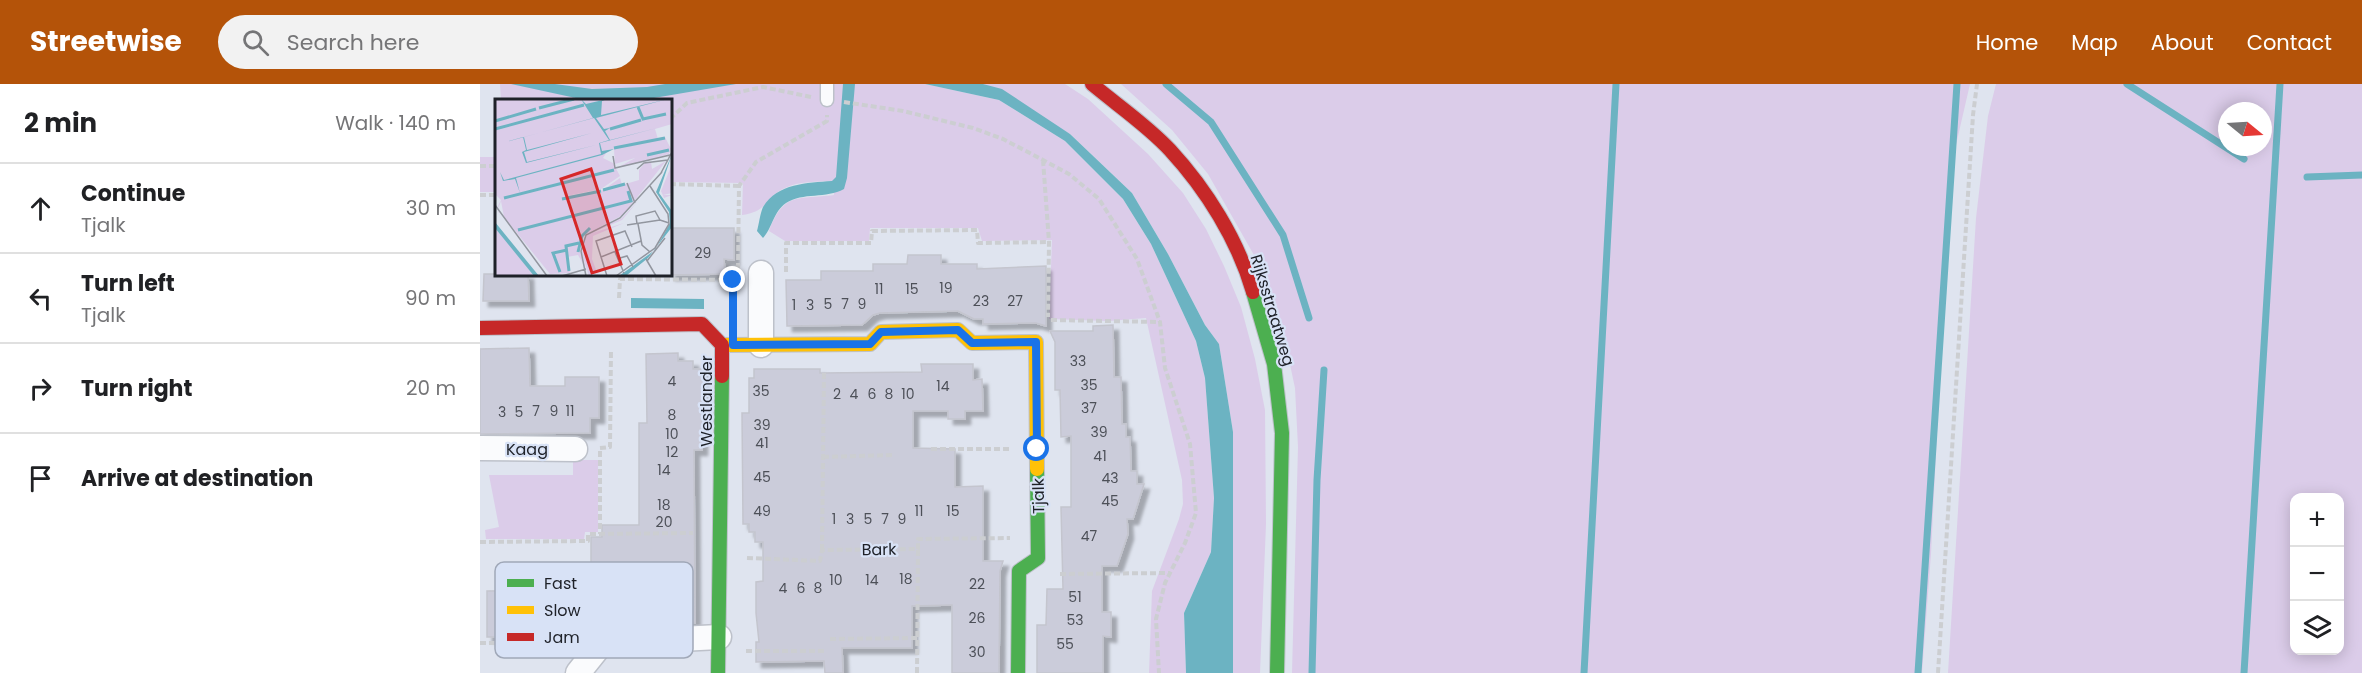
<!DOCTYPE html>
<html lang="en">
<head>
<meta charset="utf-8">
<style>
  :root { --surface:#fff; --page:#f2f2f2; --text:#202124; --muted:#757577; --line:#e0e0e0; --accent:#b45309 }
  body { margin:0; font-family:Poppins,sans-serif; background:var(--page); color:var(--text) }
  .controls { position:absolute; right:18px; bottom:18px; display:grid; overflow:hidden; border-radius:12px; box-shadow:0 3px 15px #0003 }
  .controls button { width:54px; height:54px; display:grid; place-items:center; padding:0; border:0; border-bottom:2px solid var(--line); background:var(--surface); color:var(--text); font:30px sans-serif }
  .compass { position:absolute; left:1738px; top:18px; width:54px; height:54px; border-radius:50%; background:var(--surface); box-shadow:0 3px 15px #0003; rotate:108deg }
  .stop { position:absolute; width:18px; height:18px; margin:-14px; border:4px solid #1a73e8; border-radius:50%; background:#fff }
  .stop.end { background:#1a73e8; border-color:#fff; box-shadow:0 2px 6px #0008 }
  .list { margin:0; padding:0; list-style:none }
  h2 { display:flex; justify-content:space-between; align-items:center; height:78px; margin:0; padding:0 24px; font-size:26px }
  h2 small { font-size:20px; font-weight:400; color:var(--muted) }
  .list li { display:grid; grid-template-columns:39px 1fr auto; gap:18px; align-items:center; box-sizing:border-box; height:90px; padding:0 24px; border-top:2px solid var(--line) }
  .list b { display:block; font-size:22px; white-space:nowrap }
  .list p { margin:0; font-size:20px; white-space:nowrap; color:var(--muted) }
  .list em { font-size:20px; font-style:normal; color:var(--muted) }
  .icon { flex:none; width:33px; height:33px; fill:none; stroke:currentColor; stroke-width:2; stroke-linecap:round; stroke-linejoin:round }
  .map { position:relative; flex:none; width:1882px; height:589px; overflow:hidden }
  header { display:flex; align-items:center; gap:36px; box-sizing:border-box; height:84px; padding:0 30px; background:var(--accent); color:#fff }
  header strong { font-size:28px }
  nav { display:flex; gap:33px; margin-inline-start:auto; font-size:21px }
  .search { width:420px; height:54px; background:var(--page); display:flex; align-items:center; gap:15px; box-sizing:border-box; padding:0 21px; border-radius:33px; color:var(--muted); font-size:22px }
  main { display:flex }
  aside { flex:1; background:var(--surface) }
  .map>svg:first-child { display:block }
</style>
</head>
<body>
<header>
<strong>Streetwise</strong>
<div class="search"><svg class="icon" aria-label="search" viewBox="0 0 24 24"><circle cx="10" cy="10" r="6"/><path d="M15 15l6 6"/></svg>Search here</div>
<nav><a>Home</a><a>Map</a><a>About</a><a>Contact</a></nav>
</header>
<main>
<aside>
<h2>2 min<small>Walk · 140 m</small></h2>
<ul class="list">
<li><svg class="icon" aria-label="ahead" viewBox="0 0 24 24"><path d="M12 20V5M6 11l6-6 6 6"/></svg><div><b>Continue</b><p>Tjalk</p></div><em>30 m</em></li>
<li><svg class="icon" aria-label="left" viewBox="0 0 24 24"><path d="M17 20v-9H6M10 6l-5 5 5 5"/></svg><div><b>Turn left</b><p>Tjalk</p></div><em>90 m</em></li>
<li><svg class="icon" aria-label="right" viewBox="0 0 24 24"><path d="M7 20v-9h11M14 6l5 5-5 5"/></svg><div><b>Turn right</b></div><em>20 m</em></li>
<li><svg class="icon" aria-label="arrive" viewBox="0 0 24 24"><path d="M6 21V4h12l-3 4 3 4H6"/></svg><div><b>Arrive at destination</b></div></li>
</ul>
</aside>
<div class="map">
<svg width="1882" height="589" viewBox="0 0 1882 589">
  <defs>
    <filter id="shadow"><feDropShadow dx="5.5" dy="5.5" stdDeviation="1.5" flood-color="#0004"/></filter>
  </defs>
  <rect width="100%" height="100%" fill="#dfe4ef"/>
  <path fill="#dbcce9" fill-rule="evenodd" d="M 20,0 L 445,0 L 519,16 L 585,57 L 643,115 L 671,160 L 716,257 L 725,294 L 734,414 L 731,468 L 704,529 L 706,589 L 669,589 L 672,507 L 699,435 L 703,420 L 702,396 L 666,234 L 629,237 L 569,235 L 572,156 L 502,157 L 498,144 L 390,144 L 389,157 L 305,157 L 289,147 C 304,107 318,116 354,111 L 352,97 C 337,98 319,97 305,104 C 286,112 288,128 262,131 L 263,99 L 191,98 L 190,16 L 21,16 Z
    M 503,0 L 585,0 L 608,15 L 668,70 L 703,109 L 726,145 L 744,182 L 761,223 L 775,275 L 785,326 L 786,440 L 780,589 L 753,589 L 753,348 L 739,260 L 725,241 L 688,170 L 652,109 L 590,50 Z
    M 641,0 L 1490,0 L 1470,87 L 1451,470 L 1442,589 L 812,589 L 818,363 L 815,304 L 802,243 L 783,187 L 728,90 L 692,46 Z
    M 1516,0 L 1882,0 L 1882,589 L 1468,589 L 1496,134 L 1508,32 ZM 1747,27 L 1783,27 L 1783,63 L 1747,63 ZM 1814,414 L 1860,414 L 1860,566 L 1814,566 Z
    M 0,73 L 16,73 L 16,108 L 0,108 Z
    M 93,376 L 118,376 L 118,448 L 105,448 L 104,455 L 6,455 L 5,446 L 19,443 L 9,391 L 93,391 Z"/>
  <path fill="#6cb3c2" d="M 31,0 L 75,0 L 112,5 L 167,3 L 185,0 L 256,0 L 168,15 L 132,16 L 105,16 Z
    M 363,0 L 375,0 L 367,94 L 364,105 C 346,115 323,108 306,119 C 293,128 293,143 283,154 L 277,147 C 279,140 280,130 283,123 C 298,99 327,99 352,97 L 356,93 Z
    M 445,0 L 503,0 L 522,5 L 590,50 L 652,109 L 688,170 L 725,241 L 739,260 L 753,348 L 753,589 L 706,589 L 704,529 L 731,468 L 734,414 L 725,294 L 716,257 L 671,160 L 643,115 L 585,57 L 519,16 Z
    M 151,214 L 224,215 L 224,225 L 151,224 Z"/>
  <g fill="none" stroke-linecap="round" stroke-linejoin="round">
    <path stroke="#6cb3c2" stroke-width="7" d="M 686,0 L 731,38 L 803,151 L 829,234
      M 1647,0 L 1764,75
      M 1827,93 L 1882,91
      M 832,589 L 837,396 L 844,286
      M 1104,589 L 1136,0
      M 1438,589 L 1477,0
      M 1764,589 L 1800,0"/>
  </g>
  <path fill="#cbccda" stroke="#c4c5ce" stroke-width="1.5" filter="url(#shadow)" d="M 190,144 L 254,144 L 254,176 L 244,175 L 245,190 L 190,191 Z
    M 428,171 L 461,171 L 461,180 L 497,180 L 497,185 L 566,182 L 566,242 L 556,239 L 503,240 L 503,235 L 494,235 L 478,227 L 400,229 L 393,231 L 382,241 L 307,242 L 306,196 L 341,196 L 341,187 L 393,187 L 393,180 L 427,180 Z
    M 4,190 L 48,190 L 49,217 L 3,217 Z
    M 633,241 L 634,293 L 641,293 L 642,340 L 646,340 L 646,353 L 650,353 L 651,387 L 657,387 L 657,400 L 664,400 L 653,435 L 647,435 L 648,450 L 637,482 L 622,482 L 622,528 L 631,528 L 631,553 L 623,552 L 623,589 L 557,589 L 557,541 L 566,541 L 567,505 L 583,505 L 581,423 L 591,423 L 591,352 L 581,353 L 580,306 L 575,306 L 575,258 L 570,247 L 613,247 L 613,242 Z
    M 49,264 L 50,302 L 85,302 L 85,293 L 119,293 L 119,334 L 110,334 L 110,349 L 0,350 L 0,265 Z
    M 198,269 L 198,277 L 213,277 L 213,285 L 223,285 L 222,366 L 214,366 L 215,539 L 112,539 L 112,549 L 109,553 L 7,553 L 7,507 L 111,506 L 111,453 L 122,453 L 122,441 L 159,441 L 159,339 L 167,339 L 166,270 Z
    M 441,280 L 493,280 L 493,296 L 502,295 L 503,327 L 485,327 L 485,335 L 468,335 L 468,327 L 433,327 L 433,364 L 475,365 L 475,403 L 503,402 L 503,477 L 523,477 L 520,487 L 519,589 L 472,589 L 472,521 L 432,522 L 432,564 L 362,564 L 363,589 L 345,589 L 344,577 L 276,578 L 276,558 L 279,558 L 276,529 L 276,498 L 283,497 L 283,458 L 275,458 L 275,448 L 269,448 L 269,440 L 263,440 L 262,329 L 269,329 L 269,294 L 274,294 L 274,285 L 340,285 L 340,289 L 442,288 Z"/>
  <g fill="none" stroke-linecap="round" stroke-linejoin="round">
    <defs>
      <path id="lane" d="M 347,16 L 347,0"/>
      <path id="street" d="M 281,189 L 281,261
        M 0,364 L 95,365
        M 98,589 L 122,559 L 239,553"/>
      <path id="fast" d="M 773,208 L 794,280 L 802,349 L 797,589
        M 238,589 L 242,292
        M 538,589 L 539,487 L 558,474 L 557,385"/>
      <path id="slow" d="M 242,261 L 390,260 L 401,248 L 478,246 L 492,259 L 556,258 L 557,385"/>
      <path id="jam" d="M 612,0 C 637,21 668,42 690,66 C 726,105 758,156 773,208
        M 0,244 L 222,240 L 242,261 L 242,292"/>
    </defs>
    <use href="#lane" stroke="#bdc1ca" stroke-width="15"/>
    <use href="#street" stroke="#bdc1ca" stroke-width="27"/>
    <use href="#fast" stroke="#bdc1ca" stroke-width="16"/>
    <use href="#slow" stroke="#bdc1ca" stroke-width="16"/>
    <use href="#jam" stroke="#bdc1ca" stroke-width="16"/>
    <path stroke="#ccced1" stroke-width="4" stroke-dasharray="6 3" stroke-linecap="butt" d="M 364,18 L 423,27 L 493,44 L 523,55 L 563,76 L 589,90 L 619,115 L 657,175 L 680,238 L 685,284 L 710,360 L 716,429 L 705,459 L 685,499 L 676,535 L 679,589
      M 190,35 L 207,19 L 283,3 L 331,13
      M 563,76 L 569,158 L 568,233
      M 0,82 L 16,82
      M 190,100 L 259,102
      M 0,111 L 16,111
      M 306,188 L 306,159 L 391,159 L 392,147 L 497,146 L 498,159 L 569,158
      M 139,214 L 140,195 L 253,196 L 258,183 L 259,102 L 276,78 L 347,37 L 347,31
      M 253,234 L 253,196
      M 571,236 L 680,238
      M 120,364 L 130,363 L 131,266
      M 451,365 L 531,365
      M 120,367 L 120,450
      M 343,373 L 412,371
      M 0,458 L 108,457 L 108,450 L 213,449
      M 342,466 L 344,287
      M 267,474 L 340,477 L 342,466 L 438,465 L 438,455 L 530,454
      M 580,490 L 690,489
      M 350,555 L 437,554
      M 0,559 L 92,559
      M 266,567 L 346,567
      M 437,589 L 438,465
      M 1458,589 L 1493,31 L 1497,0"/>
    <use href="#lane" stroke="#fafbfd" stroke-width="12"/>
    <use href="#street" stroke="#fafbfd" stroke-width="24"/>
    <use href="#fast" stroke="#4caf50" stroke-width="14"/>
    <use href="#slow" stroke="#ffc107" stroke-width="14"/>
    <use href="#jam" stroke="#c62828" stroke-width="14"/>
  </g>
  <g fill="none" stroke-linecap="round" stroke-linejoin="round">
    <path stroke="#1a73e8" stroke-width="8" d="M 253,196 L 253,261 L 390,260 L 401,248 L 478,246 L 492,259 L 556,258 L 557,365"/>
  </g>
  <g text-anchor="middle" stroke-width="4.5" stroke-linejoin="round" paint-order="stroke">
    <g font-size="14" fill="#4d5058">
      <text x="223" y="174">29</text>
      <text x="466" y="209">19</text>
      <text x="399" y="210">11</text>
      <text x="432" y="210">15</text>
      <text x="501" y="222">23</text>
      <text x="535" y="222">27</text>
      <text x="348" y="225">5</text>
      <text x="365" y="225">7</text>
      <text x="382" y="225">9</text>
      <text x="314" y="226">1</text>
      <text x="330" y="226">3</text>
      <text x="598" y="282">33</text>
      <text x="192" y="302">4</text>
      <text x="609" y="306">35</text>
      <text x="463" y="307">14</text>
      <text x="281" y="312">35</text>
      <text x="357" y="315">2</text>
      <text x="374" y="315">4</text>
      <text x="392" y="315">6</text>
      <text x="409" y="315">8</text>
      <text x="428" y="315">10</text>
      <text x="609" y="329">37</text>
      <text x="56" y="332">7</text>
      <text x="74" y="332">9</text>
      <text x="90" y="332">11</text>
      <text x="22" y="333">3</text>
      <text x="39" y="333">5</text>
      <text x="192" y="336">8</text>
      <text x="282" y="346">39</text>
      <text x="619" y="353">39</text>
      <text x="192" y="355">10</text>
      <text x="282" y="364">41</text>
      <text x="192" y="373">12</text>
      <text x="620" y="377">41</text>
      <text x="184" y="391">14</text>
      <text x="282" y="398">45</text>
      <text x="630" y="399">43</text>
      <text x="630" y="422">45</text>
      <text x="184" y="426">18</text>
      <text x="282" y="432">49</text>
      <text x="439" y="432">11</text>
      <text x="473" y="432">15</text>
      <text x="354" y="440">1</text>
      <text x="370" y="440">3</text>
      <text x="388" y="440">5</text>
      <text x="405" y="440">7</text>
      <text x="422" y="440">9</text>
      <text x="184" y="443">20</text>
      <text x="609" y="457">47</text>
      <text x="426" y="500">18</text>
      <text x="356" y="501">10</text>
      <text x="392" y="501">14</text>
      <text x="497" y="505">22</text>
      <text x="303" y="509">4</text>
      <text x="321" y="509">6</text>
      <text x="338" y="509">8</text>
      <text x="595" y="518">51</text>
      <text x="497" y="539">26</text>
      <text x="595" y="541">53</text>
      <text x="585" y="565">55</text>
      <text x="497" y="573">30</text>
    </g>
    <g font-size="16" fill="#1e2128" stroke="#d8e2f6">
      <text transform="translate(793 226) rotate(73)" y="6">Rijksstraatweg</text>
      <text transform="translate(226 317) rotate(-90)" y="6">Westlander</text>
      <text x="47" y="371">Kaag</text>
      <text transform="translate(558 412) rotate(-91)" y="6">Tjalk</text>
      <text transform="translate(399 465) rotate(-1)" y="6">Bark</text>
    </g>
  </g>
  <g transform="translate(15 15)">
    <rect width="177" height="177" fill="#dfe4ef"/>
    <path d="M 0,0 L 177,0 L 177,25 L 160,30 L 163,40 L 170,38 L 176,50 L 174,55 L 122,69 L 140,59 L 120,65 L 119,50 L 113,51 L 108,59 L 118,64 L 125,77 L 106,90 L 67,98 L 108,91 L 125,79 L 127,86 L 144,81 L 144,71 L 150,64 L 156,63 L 157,70 L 171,62 L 128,116 L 89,136 L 85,152 L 91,170 L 83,156 L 72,158 L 75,174 L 55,175 L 9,118 L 6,102 L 5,105 L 3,109 L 5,117 L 2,109 L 6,101 L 0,95 ZM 177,65 L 177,94 L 168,96 L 177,96 L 169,99 L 166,92 ZM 144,101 L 127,121 L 97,134 L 129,124 L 98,137 L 97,160 L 103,176 L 100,172 L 94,177 L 86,152 L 91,137 L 100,130 L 126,120 ZM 0,129 L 25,159 L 39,177 L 0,177 Z" fill="#dbcce9"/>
    <path d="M 86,0 L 91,5 L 112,0 L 107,2 L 106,16 L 173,0 L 101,19 L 109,30 L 115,29 L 110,32 L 115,41 L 162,29 L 105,44 L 107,52 L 119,50 L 107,56 L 21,79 L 25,94 L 20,80 L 8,82 L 5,73 L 9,81 L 106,55 L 104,44 L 114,41 L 99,19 L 29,38 L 32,51 L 97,34 L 29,53 L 32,63 L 101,46 L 70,54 L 31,64 L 27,53 L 31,51 L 28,38 L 0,46 L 98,19 ZM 177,55 L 164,94 L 177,112 L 177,128 L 153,159 L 132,176 L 124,177 L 160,151 L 175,124 L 174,113 L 161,93 ZM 0,123 L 35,166 L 44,177 L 39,177 L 0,129 Z" fill="#6cb3c2"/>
    <path fill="none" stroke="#6cb3c2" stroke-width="3" d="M 143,8 L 148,20 L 171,15M 44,9 L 79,0M 0,22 L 41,10M 0,30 L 89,6M 115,30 L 146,21M 119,49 L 170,39M 152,56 L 174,51M 108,91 L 130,85M 9,99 L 119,71M 67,100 L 106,92M 23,131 L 136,102 L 133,92M 83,153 L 87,137 L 95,129M 74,172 L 71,147 L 84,144M 65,173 L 58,154 L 72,151"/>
    <path fill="none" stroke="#92969f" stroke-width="1.5" d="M 118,57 L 120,69 L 175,56M 142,70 L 149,64 L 173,61M 166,74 L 177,53M 132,84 L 140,104M 0,106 L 52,177M 142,125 L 141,117 L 160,112 L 165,121M 143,125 L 147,146 L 155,153M 132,126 L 165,121 L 174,124M 120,153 L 129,174M 106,158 L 146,142M 125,159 L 132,157 L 138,168M 151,160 L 161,177M 152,162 L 170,139M 67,177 L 91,170M 91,177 L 86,152 L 91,136 L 125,119 L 167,73M 112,177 L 101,142 L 130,132 L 137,148M 121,177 L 160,149 L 174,125 L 173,115 L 155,87"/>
    <path fill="#d62828" fill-opacity="0.15" stroke="#d62828" stroke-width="3" d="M 96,70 L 126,165 L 97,174 L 66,80 Z"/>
    <rect width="177" height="177" fill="none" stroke="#1e2128" stroke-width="3"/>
  </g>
  <rect x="15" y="478" width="198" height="96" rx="9" fill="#d8e2f6" stroke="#a0a8b8" stroke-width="1.5"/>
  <rect x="27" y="495" width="27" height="8" fill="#4caf50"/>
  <rect x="27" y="522" width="27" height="8" fill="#ffc107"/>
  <rect x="27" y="549" width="27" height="8" fill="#c62828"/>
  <g font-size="16" fill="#1e2128">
    <text x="64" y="505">Fast</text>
    <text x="64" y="532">Slow</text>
    <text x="64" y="559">Jam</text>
  </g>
</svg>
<div class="controls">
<button>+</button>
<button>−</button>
<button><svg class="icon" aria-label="layers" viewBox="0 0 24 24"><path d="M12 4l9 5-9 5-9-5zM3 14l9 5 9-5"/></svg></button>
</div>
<svg class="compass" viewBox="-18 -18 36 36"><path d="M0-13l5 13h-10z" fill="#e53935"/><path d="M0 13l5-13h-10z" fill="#757577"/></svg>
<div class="stop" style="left:557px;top:365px"></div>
<div class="stop end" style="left:253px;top:196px"></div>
</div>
</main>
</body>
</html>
